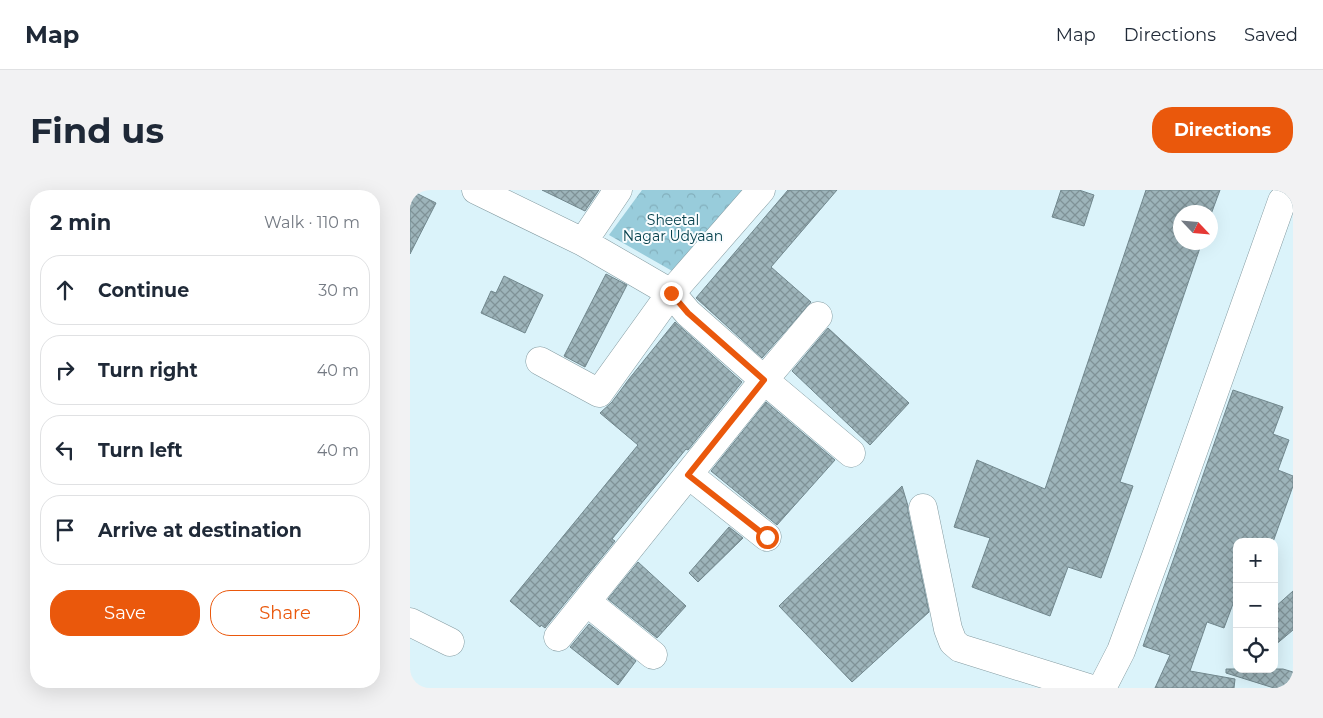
<!DOCTYPE html>
<html lang="en">
<head>
<meta charset="utf-8">
<style>
  :root { --surface:#fff; --page:#f2f2f3; --text:#1f2937; --muted:#747a83; --line:#e0e1e3; --accent:#ea580c }
  body { margin:0; font-family:Montserrat,sans-serif; background:var(--page); color:var(--text) }
  .controls { position:absolute; right:15px; bottom:15px; display:grid; overflow:hidden; border-radius:10px; box-shadow:0 5px 20px #0002 }
  .controls button { width:45px; height:45px; display:grid; place-items:center; padding:0; border:0; border-bottom:1px solid var(--line); background:var(--surface); color:var(--text); font:25px sans-serif }
  .compass { position:absolute; left:763px; top:15px; width:45px; height:45px; border-radius:50%; background:var(--surface); box-shadow:0 5px 20px #0002; rotate:116deg }
  .stop { position:absolute; width:15px; height:15px; margin:-11px; border:4px solid #ea580c; border-radius:50%; background:#fff }
  .stop.end { background:#ea580c; border-color:#fff; box-shadow:0 1px 5px #0008 }
  .list { margin:0; padding:0; list-style:none }
  h2 { display:flex; justify-content:space-between; align-items:center; height:65px; margin:0; padding:0 20px; font-size:21px }
  h2 small { font-size:16px; font-weight:400; color:var(--muted) }
  .list li { display:grid; grid-template-columns:32px 1fr auto; gap:15px; align-items:center; box-sizing:border-box; height:70px; margin:0 10px 10px; padding:0 10px; border:1px solid var(--line); border-radius:20px }
  .list b { display:block; font-size:19px; white-space:nowrap }
  .list em { font-size:16px; font-style:normal; color:var(--muted) }
  .actions { display:flex; gap:10px; padding:15px 20px }
  .actions a { flex:1; padding:11px 0; border:1px solid var(--accent); border-radius:20px; text-align:center; font-size:18px; color:var(--accent) }
  .actions .main { background:var(--accent); color:#fff }
  .icon { flex:none; width:28px; height:28px; fill:none; stroke:currentColor; stroke-width:2; stroke-linecap:round; stroke-linejoin:round }
  .map { position:relative; flex:none; width:883px; height:498px; overflow:hidden; border-radius:20px }
  header { display:flex; align-items:center; gap:30px; box-sizing:border-box; height:70px; padding:0 25px; background:var(--surface); border-bottom:1px solid var(--line) }
  header strong { font-size:24px }
  nav { display:flex; gap:28px; margin-inline-start:auto; font-size:18px }
  .intro { display:flex; align-items:center; justify-content:space-between; box-sizing:border-box; height:120px; padding:0 30px }
  h1 { margin:0; font-size:35px }
  .button { padding:12px 22px; border-radius:20px; background:var(--accent); color:#fff; font-size:18px; font-weight:700 }
  main { display:flex; gap:30px; padding:0 30px }
  aside { flex:1; background:var(--surface); border-radius:20px; box-shadow:0 5px 20px #0002 }
  .map>svg:first-child { display:block }
</style>
</head>
<body>
<header>
<strong>Map</strong>
<nav><a>Map</a><a>Directions</a><a>Saved</a></nav>
</header>
<div class="intro"><h1>Find us</h1><a class="button">Directions</a></div>
<main>
<aside>
<h2>2 min<small>Walk · 110 m</small></h2>
<ul class="list">
<li><svg class="icon" aria-label="ahead" viewBox="0 0 24 24"><path d="M12 20V5M6 11l6-6 6 6"/></svg><div><b>Continue</b></div><em>30 m</em></li>
<li><svg class="icon" aria-label="right" viewBox="0 0 24 24"><path d="M7 20v-9h11M14 6l5 5-5 5"/></svg><div><b>Turn right</b></div><em>40 m</em></li>
<li><svg class="icon" aria-label="left" viewBox="0 0 24 24"><path d="M17 20v-9H6M10 6l-5 5 5 5"/></svg><div><b>Turn left</b></div><em>40 m</em></li>
<li><svg class="icon" aria-label="arrive" viewBox="0 0 24 24"><path d="M6 21V4h12l-3 4 3 4H6"/></svg><div><b>Arrive at destination</b></div></li>
</ul>
<div class="actions"><a class="main">Save</a><a>Share</a></div>
</aside>
<div class="map">
<svg width="883" height="498" viewBox="0 0 883 498">
  <defs>
    <pattern id="forest-crowns" width="20" height="18" patternUnits="userSpaceOnUse" patternTransform="scale(1.25)"><rect width="20" height="18" fill="#98ccdb"/><path d="M2 6a3 3 0 1 1 6 0M12 15a3 3 0 1 1 6 0" fill="none" stroke="#83afbc"/></pattern>
    <pattern id="building-cross-hatch" width="8" height="8" patternUnits="userSpaceOnUse" patternTransform="scale(1.25)"><rect width="8" height="8" fill="#9db4ba"/><path d="M0 0l8 8M0 8l8-8" fill="none" stroke="#7f9297"/></pattern>
  </defs>
  <rect width="100%" height="100%" fill="#dbf3fa"/>
  <path fill="url(#forest-crowns)" d="M 232,0 L 345,0 L 271,86 L 199,45 Z"/>
  <path fill="url(#building-cross-hatch)" stroke="#71878d" d="M 0,0 L 26,13 L 0,64 Z
    M 132,0 L 189,0 L 175,21 Z
    M 378,0 L 427,0 L 361,77 L 401,112 L 352,168 L 286,108 Z
    M 651,0 L 669,0 L 684,5 L 674,36 L 642,27 Z
    M 736,0 L 810,0 L 800,27 L 800,22 L 770,22 L 770,52 L 792,52 L 710,292 L 723,296 L 691,388 L 658,377 L 640,426 L 562,397 L 580,348 L 544,337 L 567,270 L 635,299 Z
    M 196,84 L 217,95 L 175,177 L 154,166 Z
    M 94,86 L 133,105 L 115,143 L 71,123 L 81,101 L 86,103 Z
    M 265,132 L 332,192 L 278,260 L 276,259 L 202,349 L 205,351 L 135,438 L 131,435 L 130,437 L 100,411 L 228,255 L 190,223 L 202,212 L 219,189 Z
    M 418,138 L 499,213 L 460,255 L 382,181 Z
    M 823,200 L 873,217 L 863,244 L 879,250 L 868,280 L 883,286 L 883,296 L 863,352 L 827,352 L 827,403 L 814,438 L 797,432 L 780,481 L 825,489 L 824,498 L 745,498 L 760,465 L 733,456 Z
    M 356,212 L 425,270 L 367,335 L 301,281 Z
    M 492,296 L 498,316 L 498,321 L 519,422 L 442,492 L 369,416 Z
    M 319,337 L 333,348 L 288,392 L 279,383 Z
    M 228,372 L 276,416 L 247,448 L 198,409 Z
    M 883,401 L 883,440 L 864,456 L 864,418 Z
    M 179,434 L 226,471 L 208,495 L 160,457 Z
    M 816,479 L 873,479 L 883,482 L 883,498 L 864,498 L 816,483 Z"/>
  <g fill="none" stroke-linecap="round" stroke-linejoin="round">
    <defs>
      <path id="minor" d="M 66,0 L 173,52 L 261,103 L 278,123 L 354,190 L 441,263
        M 173,52 L 208,0
        M 130,171 L 189,203 L 261,103 L 351,0
        M 279,285 L 357,347
        M 513,318 L 538,439 L 543,452 L 550,458 L 679,498
        M 177,412 L 243,465
        M 0,432 L 40,452
        M 148,447 L 354,190 L 408,126
        M 692,498 L 711,461 L 746,366 L 872,11"/>
    </defs>
    <use href="#minor" stroke="#849ba1" stroke-width="29"/>
    <use href="#minor" stroke="#fff" stroke-width="28"/>
  </g>
  <g fill="none" stroke-linecap="round" stroke-linejoin="round">
    <path stroke="#ea580c" stroke-width="6" d="M 261,103 L 278,123 L 354,190 L 278,285 L 357,347"/>
  </g>
  <g text-anchor="middle" stroke-width="4" stroke-linejoin="round" paint-order="stroke">
    <g font-size="14" fill="#06414d" stroke="#f8fcfe">
      <text x="263" y="35">Sheetal<tspan x="263" dy="16">Nagar Udyaan</tspan></text>
    </g>
  </g>
</svg>
<div class="controls">
<button>+</button>
<button>−</button>
<button><svg class="icon" aria-label="locate" viewBox="0 0 24 24"><circle cx="12" cy="12" r="6"/><path d="M12 2v4M12 18v4M2 12h4M18 12h4"/></svg></button>
</div>
<svg class="compass" viewBox="-18 -18 36 36"><path d="M0-13l5 13h-10z" fill="#e53935"/><path d="M0 13l5-13h-10z" fill="#747a83"/></svg>
<div class="stop" style="left:357px;top:347px"></div>
<div class="stop end" style="left:261px;top:103px"></div>
</div>
</main>
</body>
</html>
